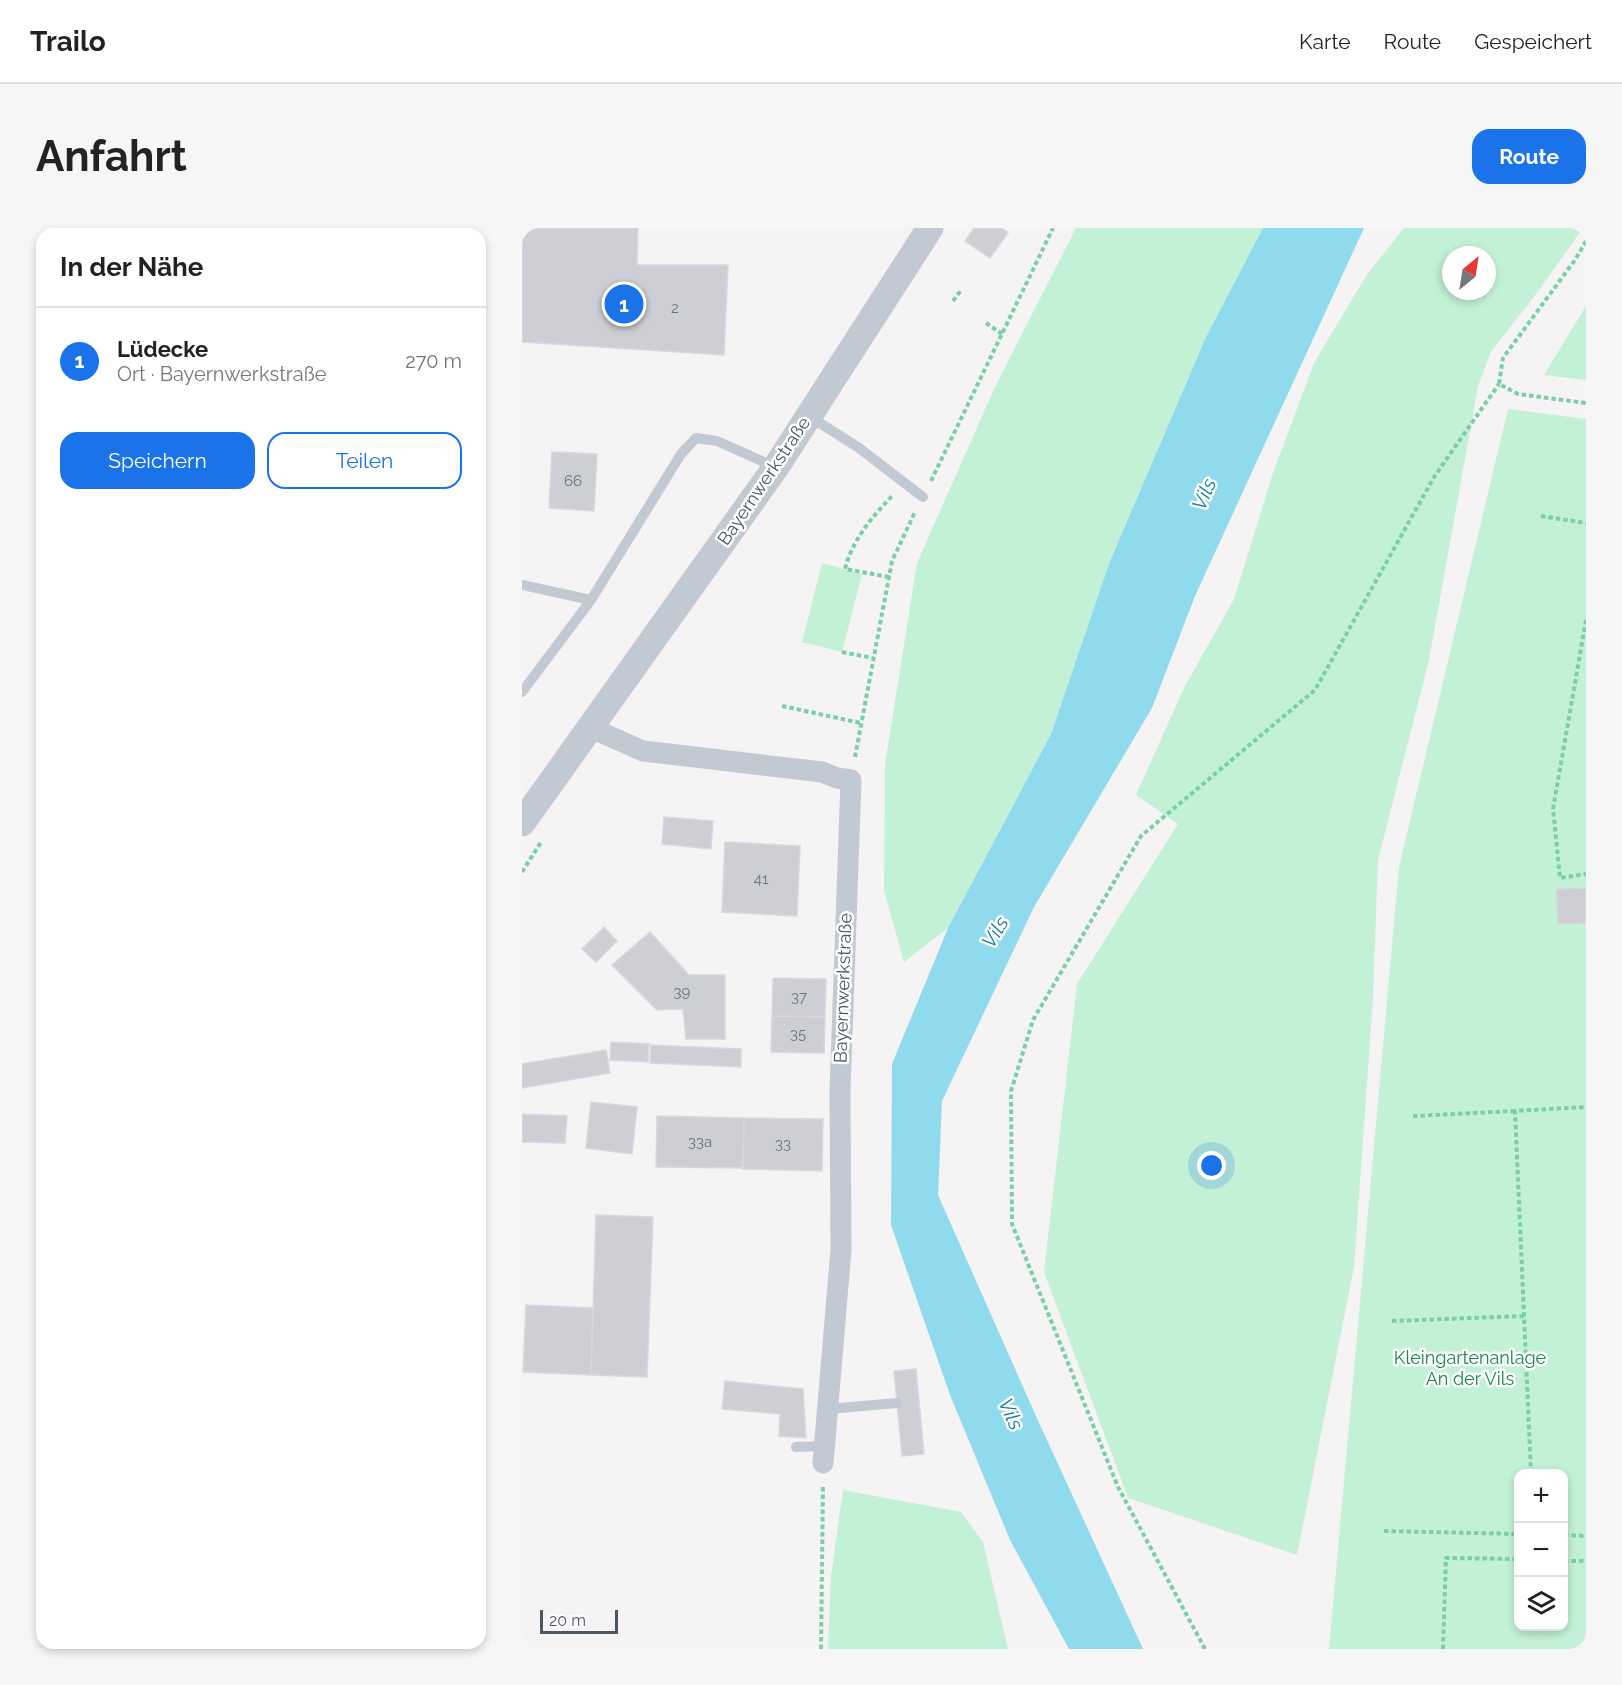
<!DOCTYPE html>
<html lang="de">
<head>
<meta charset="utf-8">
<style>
  :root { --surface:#fff; --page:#f6f6f6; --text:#222; --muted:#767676; --line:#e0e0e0; --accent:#1a73e8 }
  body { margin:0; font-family:Raleway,sans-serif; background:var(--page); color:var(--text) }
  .controls { position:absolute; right:18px; bottom:18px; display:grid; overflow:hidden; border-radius:12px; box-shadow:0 3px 9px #0003 }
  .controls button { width:54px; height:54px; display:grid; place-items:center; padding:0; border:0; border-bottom:2px solid var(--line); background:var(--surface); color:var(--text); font:30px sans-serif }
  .compass { position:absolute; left:920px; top:18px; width:54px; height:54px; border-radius:50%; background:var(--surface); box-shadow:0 3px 9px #0003; rotate:30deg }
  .scale { position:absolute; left:18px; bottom:15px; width:78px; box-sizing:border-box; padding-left:6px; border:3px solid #4a5661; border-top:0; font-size:16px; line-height:21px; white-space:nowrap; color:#4a5661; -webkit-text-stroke:4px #fff; paint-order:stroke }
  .you { position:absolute; left:690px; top:938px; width:21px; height:21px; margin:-15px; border:4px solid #fff; border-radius:50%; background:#1a73e8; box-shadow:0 0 0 9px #1a73e833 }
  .badge { display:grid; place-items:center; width:39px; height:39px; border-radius:50%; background:var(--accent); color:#fff; font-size:20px; font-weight:700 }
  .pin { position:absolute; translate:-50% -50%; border:3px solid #fff; box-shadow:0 2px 6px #0006 }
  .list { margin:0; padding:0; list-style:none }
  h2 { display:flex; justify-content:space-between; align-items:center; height:78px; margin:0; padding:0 24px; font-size:26px }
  h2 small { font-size:20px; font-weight:400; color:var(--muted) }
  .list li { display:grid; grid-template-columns:39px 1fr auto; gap:18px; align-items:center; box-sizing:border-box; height:108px; padding:0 24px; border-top:2px solid var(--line) }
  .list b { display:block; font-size:22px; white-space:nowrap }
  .list p { margin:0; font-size:20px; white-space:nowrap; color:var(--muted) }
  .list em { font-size:20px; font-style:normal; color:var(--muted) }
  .actions { display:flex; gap:12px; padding:18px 24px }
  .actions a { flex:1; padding:14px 0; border:2px solid var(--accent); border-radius:18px; text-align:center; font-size:21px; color:var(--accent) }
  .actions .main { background:var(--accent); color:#fff }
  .icon { flex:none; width:33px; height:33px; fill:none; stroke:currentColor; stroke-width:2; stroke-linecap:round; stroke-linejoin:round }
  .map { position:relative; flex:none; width:1064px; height:1421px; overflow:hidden; border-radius:18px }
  header { display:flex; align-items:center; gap:36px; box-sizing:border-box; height:84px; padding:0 30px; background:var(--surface); border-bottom:2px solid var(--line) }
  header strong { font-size:28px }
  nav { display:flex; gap:33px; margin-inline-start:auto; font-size:21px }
  .intro { display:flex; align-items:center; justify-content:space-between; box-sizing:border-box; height:144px; padding:0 36px }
  h1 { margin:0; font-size:42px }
  .button { padding:15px 27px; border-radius:18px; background:var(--accent); color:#fff; font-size:21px; font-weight:700 }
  main { display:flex; gap:36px; padding:0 36px }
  aside { flex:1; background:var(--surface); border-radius:18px; box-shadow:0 3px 9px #0003 }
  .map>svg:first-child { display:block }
</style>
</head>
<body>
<header>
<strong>Trailo</strong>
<nav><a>Karte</a><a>Route</a><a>Gespeichert</a></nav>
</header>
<div class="intro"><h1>Anfahrt</h1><a class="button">Route</a></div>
<main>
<aside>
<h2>In der Nähe<small></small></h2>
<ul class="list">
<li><span class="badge">1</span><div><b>Lüdecke</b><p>Ort · Bayernwerkstraße</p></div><em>270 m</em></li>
</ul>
<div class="actions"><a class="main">Speichern</a><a>Teilen</a></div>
</aside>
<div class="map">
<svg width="1064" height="1421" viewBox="0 0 1064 1421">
  <rect width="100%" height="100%" fill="#f5f3f3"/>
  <path fill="#c3f1d5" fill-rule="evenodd" d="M 554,0 L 741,0 L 684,109 L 588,333 L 529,506 L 426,700 L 382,734 L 362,662 L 363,537 L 395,335 L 473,159 Z
    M 882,0 L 1061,0 L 1017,62 L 969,124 L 956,158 L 907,432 L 856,632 L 851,770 L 832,1039 L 775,1327 L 606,1270 L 522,1044 L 555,756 L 656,596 L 614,567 L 662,460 L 712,371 L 751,245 L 792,135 L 844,48 ZM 929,27 L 965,27 L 965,63 L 929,63 Z
    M 1064,78 L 1064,152 L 1022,147 Z
    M 986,181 L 1064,191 L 1064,1421 L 807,1421 L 877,639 ZM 996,1246 L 1042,1246 L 1042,1398 L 996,1398 Z
    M 300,335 L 340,346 L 320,424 L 280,414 Z
    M 321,1262 L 439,1284 L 461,1314 L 486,1421 L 306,1421 L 309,1348 Z"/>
  <path fill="#90daee" d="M 741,0 L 842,0 L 673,368 L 630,480 L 512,679 L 420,873 L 416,967 L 513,1186 L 621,1421 L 547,1421 L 488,1312 L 428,1167 L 369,997 L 370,836 L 426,700 L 529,506 L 588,333 L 684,109 Z"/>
  <path fill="#cdcfd5" stroke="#d7d9de" stroke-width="1.5" d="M 0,0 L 116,0 L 115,37 L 206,37 L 202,127 L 0,114 Z
    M 452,0 L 480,0 L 486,5 L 468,30 L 443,13 Z
    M 30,224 L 75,226 L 72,283 L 27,280 Z
    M 142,589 L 191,593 L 189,621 L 140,616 Z
    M 203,614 L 278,618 L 275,688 L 200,684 Z
    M 1064,660 L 1064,695 L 1036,696 L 1034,661 Z
    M 82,699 L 95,713 L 74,734 L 60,721 Z
    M 128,704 L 167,747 L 203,747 L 203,811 L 164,811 L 161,781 L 135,782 L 90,737 Z
    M 251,750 L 304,751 L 303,789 L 250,788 Z
    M 250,788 L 303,789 L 302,825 L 249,824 Z
    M 89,814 L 127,816 L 126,834 L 88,832 Z
    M 129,817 L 219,821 L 219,839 L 128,835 Z
    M 84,822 L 88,845 L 0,860 L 0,836 Z
    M 69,874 L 115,879 L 110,926 L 64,920 Z
    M 0,886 L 45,888 L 43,915 L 0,914 Z
    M 135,888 L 222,890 L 221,940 L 134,939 Z
    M 222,890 L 301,891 L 300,943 L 221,941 Z
    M 74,987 L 131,989 L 125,1149 L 69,1147 Z
    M 4,1077 L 71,1080 L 69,1147 L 1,1144 Z
    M 394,1141 L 402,1226 L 380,1228 L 372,1143 Z
    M 203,1153 L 281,1161 L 284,1210 L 257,1208 L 258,1186 L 200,1181 Z"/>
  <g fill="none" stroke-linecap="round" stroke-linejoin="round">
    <path stroke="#7ad0a6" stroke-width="4" stroke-dasharray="4.5 3" stroke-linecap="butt" d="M 1064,13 L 1053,32 L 981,130 L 977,156 L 996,166 L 1064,175
      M 431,73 L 440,61
      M 464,95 L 480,106
      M 409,253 L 531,0
      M 1019,288 L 1064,295
      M 367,349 L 323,341 C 330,312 351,288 371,267
      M 1064,392 L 1031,581 L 1038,650 L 1064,646
      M 320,424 L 351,430
      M 260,478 L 339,495
      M 333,529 L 370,333 L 393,284
      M 0,644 L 19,614
      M 891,888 L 993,883
      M 870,1093 L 1002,1088
      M 1009,1246 L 993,883 L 1064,879
      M 862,1303 L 996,1306
      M 1042,1307 L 1064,1308
      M 1042,1333 L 1064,1333
      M 299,1421 L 301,1257
      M 683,1421 L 596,1259 L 490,996 L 489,863 L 511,792 L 619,608 L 793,462 L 912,249 L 977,156
      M 921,1421 L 924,1330 L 996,1331"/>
    <path stroke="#c1cad2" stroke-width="10" d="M 287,188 L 337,220 L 401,269
      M 0,357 L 69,372
      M 0,464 L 69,372 L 159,226 L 174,210 L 195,213 L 253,239
      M 306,1181 L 375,1175
      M 274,1219 L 303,1218"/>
    <path stroke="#c1cad2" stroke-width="21" d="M 69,500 L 121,523 L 300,544 L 315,550 L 329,552 L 318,863 L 319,1022 L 301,1235"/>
    <path stroke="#c1cad2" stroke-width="27" d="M 0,595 L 254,239 L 408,0"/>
  </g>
  <g text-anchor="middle" stroke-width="5" stroke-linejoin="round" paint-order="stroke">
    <g font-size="15" fill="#6b747e">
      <text x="153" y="85">2</text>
      <text x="51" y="258">66</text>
      <text x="239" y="656">41</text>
      <text x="160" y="769">39</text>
      <text x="277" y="774">37</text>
      <text x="276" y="811">35</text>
      <text x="178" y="919">33a</text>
      <text x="261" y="921">33</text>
    </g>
    <g font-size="18" fill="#4a5661" stroke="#fff">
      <text transform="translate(242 253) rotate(-56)" y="6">Bayernwerkstraße</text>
      <text transform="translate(321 760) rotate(-88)" y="6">Bayernwerkstraße</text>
    </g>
    <g font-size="18" fill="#17864f" stroke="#fff">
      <text x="948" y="1136">Kleingartenanlage<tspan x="948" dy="21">An der Vils</tspan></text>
    </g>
    <g font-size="20" font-style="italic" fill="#0c7c9b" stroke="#fff">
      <text transform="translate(682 266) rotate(-67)" y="7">Vils</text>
      <text transform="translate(473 704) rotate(-59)" y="7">Vils</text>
      <text transform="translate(489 1186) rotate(65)" y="7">Vils</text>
    </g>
  </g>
</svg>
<div class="controls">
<button>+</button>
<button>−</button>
<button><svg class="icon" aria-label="layers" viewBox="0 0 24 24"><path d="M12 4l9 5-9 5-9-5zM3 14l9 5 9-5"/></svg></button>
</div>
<svg class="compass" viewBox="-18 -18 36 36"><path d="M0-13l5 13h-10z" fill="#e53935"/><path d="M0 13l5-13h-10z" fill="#767676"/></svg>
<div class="scale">20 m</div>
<div class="you"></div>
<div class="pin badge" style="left:102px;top:76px">1</div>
</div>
</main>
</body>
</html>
